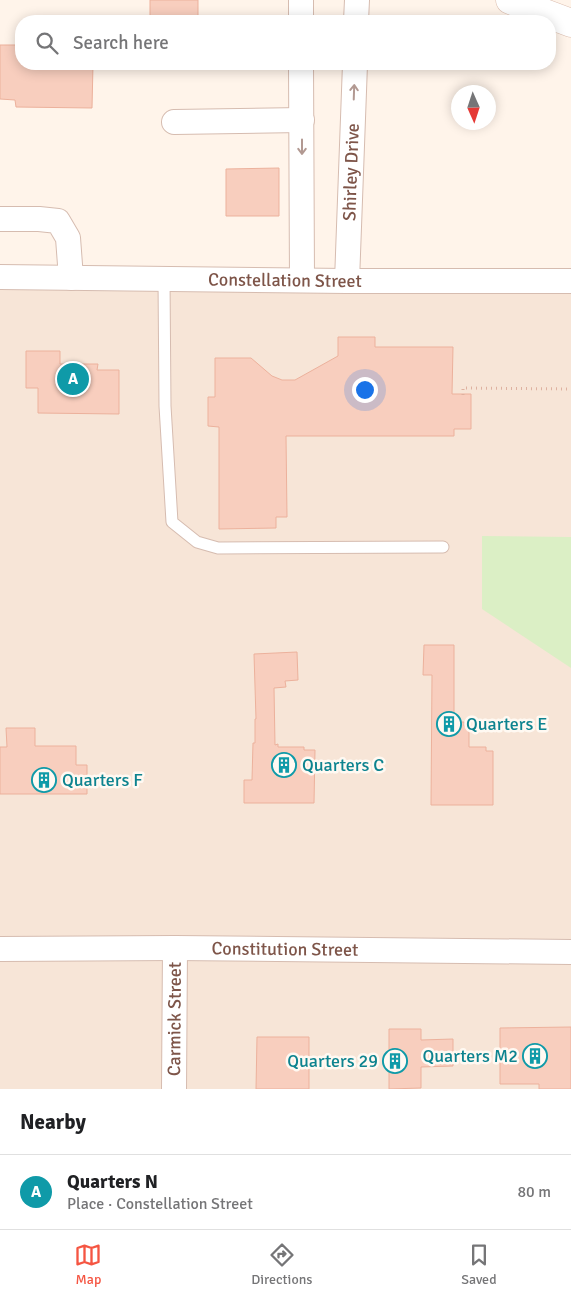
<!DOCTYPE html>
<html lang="en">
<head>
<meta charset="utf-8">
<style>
  :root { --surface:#fff; --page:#f6f6f6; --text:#202124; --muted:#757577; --line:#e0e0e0; --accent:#f55542 }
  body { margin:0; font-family:Signika,sans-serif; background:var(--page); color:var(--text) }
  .compass { position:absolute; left:451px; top:85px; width:45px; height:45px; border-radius:50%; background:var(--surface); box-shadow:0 2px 12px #0003; rotate:177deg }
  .you { position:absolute; left:364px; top:389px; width:18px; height:18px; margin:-12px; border:4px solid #fff; border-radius:50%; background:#1a73e8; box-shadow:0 0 0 8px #1a73e833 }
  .badge { display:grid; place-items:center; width:32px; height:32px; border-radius:50%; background:var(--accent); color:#fff; font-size:16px; font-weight:700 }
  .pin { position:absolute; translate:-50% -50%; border:2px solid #fff; box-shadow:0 1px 5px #0006 }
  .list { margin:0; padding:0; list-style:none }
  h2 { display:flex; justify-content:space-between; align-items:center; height:65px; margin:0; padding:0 20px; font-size:21px }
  h2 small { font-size:16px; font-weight:400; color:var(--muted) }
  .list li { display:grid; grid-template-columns:32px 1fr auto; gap:15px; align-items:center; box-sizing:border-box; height:75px; padding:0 20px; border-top:1px solid var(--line) }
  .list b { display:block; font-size:19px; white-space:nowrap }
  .list p { margin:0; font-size:16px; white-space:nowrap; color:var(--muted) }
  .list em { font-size:16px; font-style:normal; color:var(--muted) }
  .icon { flex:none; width:28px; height:28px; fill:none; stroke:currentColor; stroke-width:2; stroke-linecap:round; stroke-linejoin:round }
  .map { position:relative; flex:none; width:571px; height:1089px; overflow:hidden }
  .search { position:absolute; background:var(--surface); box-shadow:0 2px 12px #0003; left:15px; right:15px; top:15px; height:55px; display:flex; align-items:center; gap:12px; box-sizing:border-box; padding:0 18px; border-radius:20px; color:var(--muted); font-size:19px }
  .sheet { height:140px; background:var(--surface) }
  nav { display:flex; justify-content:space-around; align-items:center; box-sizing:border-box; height:70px; border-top:1px solid var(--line); background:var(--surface); font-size:14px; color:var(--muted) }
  nav a { display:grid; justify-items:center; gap:2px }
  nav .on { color:var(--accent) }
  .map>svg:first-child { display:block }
</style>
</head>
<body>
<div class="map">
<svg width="571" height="1089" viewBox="0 0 571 1089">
  <rect width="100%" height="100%" fill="#fff4ea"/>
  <path fill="#f7e5d7" d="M 0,266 L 571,283 L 571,1089 L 0,1089 Z"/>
  <path fill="#dbefc5" d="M 482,536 L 571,537 L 571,668 L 482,609 Z"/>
  <path fill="#f8cebe" stroke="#ecb19c" d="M 150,0 L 198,0 L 198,21 L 150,21 Z
    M 0,45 L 21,45 L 21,64 L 93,64 L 92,108 L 16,107 L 15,100 L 0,99 Z
    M 279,168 L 279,216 L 226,216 L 226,169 Z
    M 338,337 L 375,337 L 375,347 L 453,347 L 452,394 L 471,394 L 471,429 L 454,429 L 454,436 L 286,436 L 287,517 L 276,517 L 276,528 L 219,529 L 219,427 L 208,426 L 208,397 L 215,397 L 215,358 L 251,358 L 272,376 L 282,380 L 295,380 L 338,356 Z
    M 26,351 L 60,351 L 60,364 L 98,364 L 97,370 L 119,370 L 119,414 L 38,413 L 38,388 L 26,388 Z
    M 424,645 L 454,645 L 454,722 L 464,722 L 464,726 L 469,726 L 469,747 L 486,747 L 486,751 L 493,751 L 493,805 L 431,805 L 432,675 L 423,675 Z
    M 297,652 L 298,680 L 285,681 L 286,687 L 274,688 L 275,745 L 278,744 L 278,747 L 304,747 L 304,750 L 315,750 L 314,803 L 244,803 L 244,780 L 252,780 L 253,743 L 255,743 L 255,719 L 256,719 L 254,654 Z
    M 6,728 L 35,728 L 35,746 L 76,746 L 76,765 L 87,765 L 87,794 L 0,794 L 0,747 L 7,747 Z
    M 571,1027 L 571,1089 L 539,1089 L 539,1084 L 500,1084 L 500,1028 Z
    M 389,1029 L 421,1029 L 421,1040 L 453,1039 L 453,1066 L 421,1067 L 421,1088 L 389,1089 Z
    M 257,1037 L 309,1037 L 309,1089 L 256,1089 Z"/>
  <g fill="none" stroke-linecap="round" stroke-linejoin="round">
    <defs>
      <path id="service" d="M 164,279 L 165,406 L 172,522 L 197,542 L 218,548 L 443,547"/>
      <g id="minor">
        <path d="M 301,0 L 301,21"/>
        <path d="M 356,21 L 357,0"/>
        <path d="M 301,64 L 302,280"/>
        <path d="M 174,122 L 302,120"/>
        <path d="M 0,219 L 39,219 L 58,221 L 68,238 L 71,278"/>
        <path id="s1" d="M 0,277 L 347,281 L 571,281"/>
        <path id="s2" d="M 347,281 L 355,64"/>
        <path id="s3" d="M 0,949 L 175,948 L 571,952"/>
        <path id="s4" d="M 174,1089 L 175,948"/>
      </g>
      <path id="secondary" d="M 510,0 L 571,23"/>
    </defs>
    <use href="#service" stroke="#d6bcb0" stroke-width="13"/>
    <use href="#minor" stroke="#d6bcb0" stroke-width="26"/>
    <use href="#secondary" stroke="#dbbdaf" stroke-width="29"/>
    <path stroke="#deb1a0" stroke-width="3" stroke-dasharray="1 4" stroke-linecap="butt" d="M 463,395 L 463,388 L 571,389"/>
    <use href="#service" stroke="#fff" stroke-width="11"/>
    <use href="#minor" stroke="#fff" stroke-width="24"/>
    <use href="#secondary" stroke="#fff" stroke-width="28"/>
  </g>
  <defs><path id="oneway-shaft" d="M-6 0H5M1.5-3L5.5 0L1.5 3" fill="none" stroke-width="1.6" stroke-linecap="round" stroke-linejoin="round" transform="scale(1.25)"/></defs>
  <g stroke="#b29992">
    <use href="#oneway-shaft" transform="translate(354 92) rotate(-88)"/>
    <use href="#oneway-shaft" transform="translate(302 147) rotate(90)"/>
  </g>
  <defs>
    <symbol id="building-ring" viewBox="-11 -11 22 22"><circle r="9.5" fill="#fff9f2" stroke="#0f9aa8" stroke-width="1.5"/><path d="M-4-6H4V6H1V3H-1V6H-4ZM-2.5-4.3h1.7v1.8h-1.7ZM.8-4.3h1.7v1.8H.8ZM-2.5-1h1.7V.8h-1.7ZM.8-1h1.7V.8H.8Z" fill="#0f9aa8"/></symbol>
  </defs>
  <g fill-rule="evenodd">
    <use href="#building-ring" x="435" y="710" width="28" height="28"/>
    <use href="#building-ring" x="270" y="751" width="28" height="28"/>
    <use href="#building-ring" x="30" y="766" width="28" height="28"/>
    <use href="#building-ring" x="521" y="1042" width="28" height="28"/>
    <use href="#building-ring" x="381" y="1047" width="28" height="28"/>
  </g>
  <g text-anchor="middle" stroke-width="5" stroke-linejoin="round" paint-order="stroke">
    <g font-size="18" fill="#7e5549" stroke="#fff9f2">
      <text dy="6" stroke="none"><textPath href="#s2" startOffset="109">Shirley Drive</textPath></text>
      <text dy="6" stroke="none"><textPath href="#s1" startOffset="285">Constellation Street</textPath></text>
      <text dy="6" stroke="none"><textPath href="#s3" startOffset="285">Constitution Street</textPath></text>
      <text dy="6" stroke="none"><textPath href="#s4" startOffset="70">Carmick Street</textPath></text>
    </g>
    <g font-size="18" fill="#0d838f" stroke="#fff9f2" text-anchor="start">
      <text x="466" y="730">Quarters E</text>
      <text x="302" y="771">Quarters C</text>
      <text x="62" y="786">Quarters F</text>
      <text x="518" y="1062" text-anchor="end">Quarters M2</text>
      <text x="378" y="1067" text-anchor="end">Quarters 29</text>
    </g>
  </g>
</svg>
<svg class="compass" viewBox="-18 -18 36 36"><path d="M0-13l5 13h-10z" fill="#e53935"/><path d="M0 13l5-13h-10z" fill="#757577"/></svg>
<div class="you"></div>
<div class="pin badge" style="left:73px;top:379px;background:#0f9aa8">A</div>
<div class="search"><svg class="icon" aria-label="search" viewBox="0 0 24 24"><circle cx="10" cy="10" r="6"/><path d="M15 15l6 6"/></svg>Search here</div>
</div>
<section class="sheet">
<h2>Nearby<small></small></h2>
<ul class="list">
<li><span class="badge" style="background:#0f9aa8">A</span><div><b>Quarters N</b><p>Place · Constellation Street</p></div><em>80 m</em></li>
</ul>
</section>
<nav>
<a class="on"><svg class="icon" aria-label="map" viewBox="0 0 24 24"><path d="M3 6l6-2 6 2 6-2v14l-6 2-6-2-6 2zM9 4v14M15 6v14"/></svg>Map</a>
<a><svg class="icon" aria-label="directions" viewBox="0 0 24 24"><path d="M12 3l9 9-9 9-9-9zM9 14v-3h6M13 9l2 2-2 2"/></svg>Directions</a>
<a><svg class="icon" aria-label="saved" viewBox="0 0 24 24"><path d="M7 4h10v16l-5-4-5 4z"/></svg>Saved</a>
</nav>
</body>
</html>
